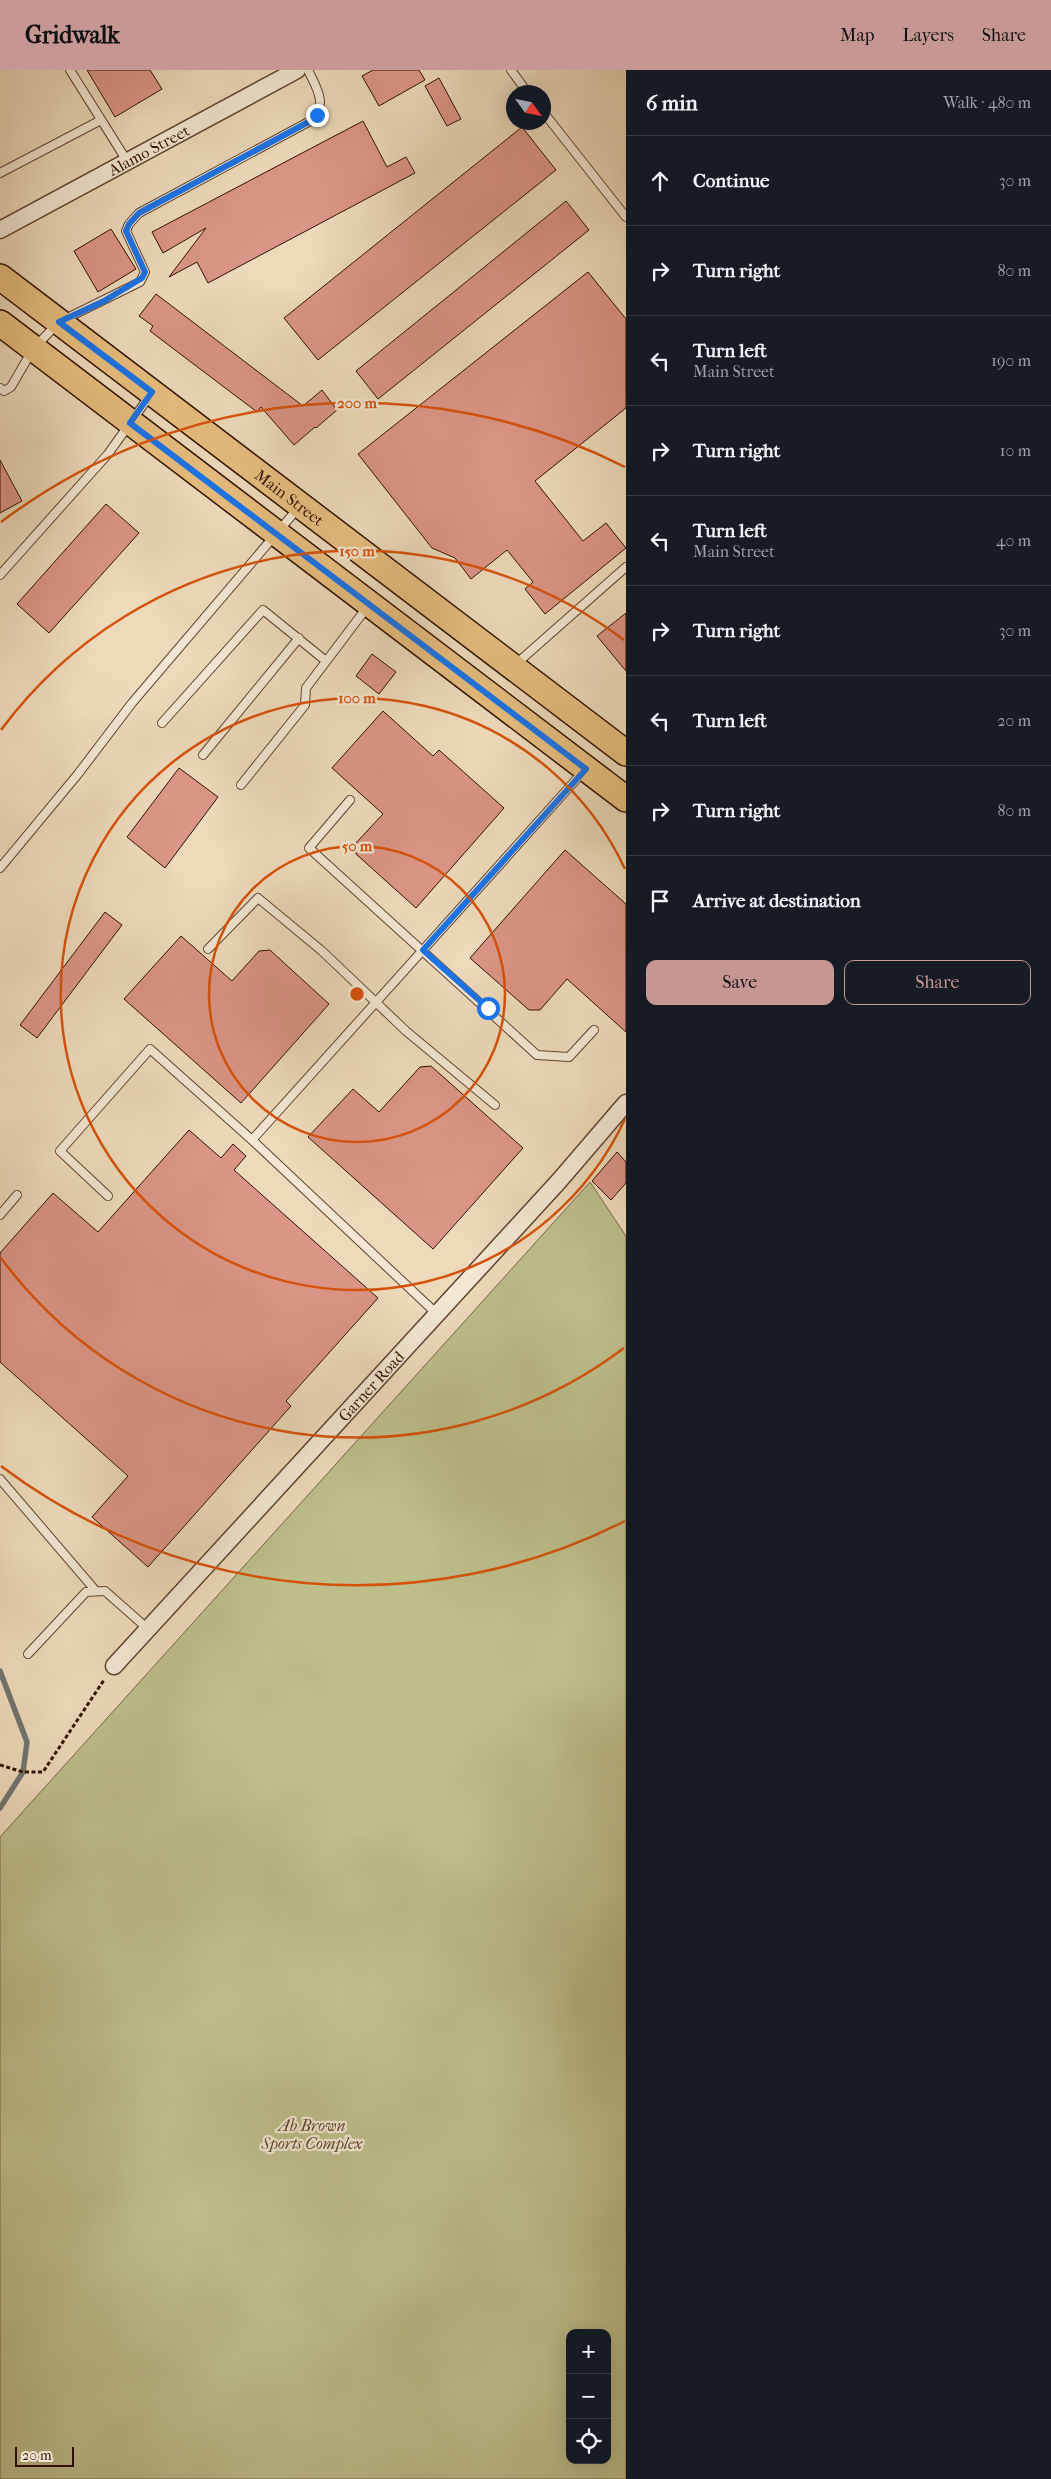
<!DOCTYPE html>
<html lang="en">
<head>
<meta charset="utf-8">
<style>
  :root { --surface:#171b24; --page:#242831; --text:#f1f3f6; --muted:#9ea1a6; --line:#363941; --accent:#c59692 }
  body { margin:0; font-family:"IM FELL French Canon",serif; background:var(--page); color:var(--text) }
  .controls { position:absolute; right:15px; bottom:15px; display:grid; overflow:hidden; border-radius:10px; box-shadow:0 5px 20px #0002 }
  .controls button { width:45px; height:45px; display:grid; place-items:center; padding:0; border:0; border-bottom:1px solid var(--line); background:var(--surface); color:var(--text); font:25px sans-serif }
  .compass { position:absolute; left:506px; top:15px; width:45px; height:45px; border-radius:50%; background:var(--surface); box-shadow:0 5px 20px #0002; rotate:123deg }
  .scale { position:absolute; left:15px; bottom:12px; width:59px; box-sizing:border-box; padding-left:5px; border:2px solid #311102; border-top:0; font-size:14px; line-height:18px; white-space:nowrap; color:#311102; -webkit-text-stroke:4px #f3e7d3; paint-order:stroke }
  .stop { position:absolute; width:15px; height:15px; margin:-11px; border:4px solid #1a73e8; border-radius:50%; background:#fff }
  .stop.end { background:#1a73e8; border-color:#fff; box-shadow:0 1px 5px #0008 }
  .list { margin:0; padding:0; list-style:none }
  h2 { display:flex; justify-content:space-between; align-items:center; height:65px; margin:0; padding:0 20px; font-size:21px }
  h2 small { font-size:16px; font-weight:400; color:var(--muted) }
  .list li { display:grid; grid-template-columns:32px 1fr auto; gap:15px; align-items:center; box-sizing:border-box; height:90px; padding:0 20px; border-top:1px solid var(--line) }
  .list b { display:block; font-size:19px; white-space:nowrap }
  .list p { margin:0; font-size:16px; white-space:nowrap; color:var(--muted) }
  .list em { font-size:16px; font-style:normal; color:var(--muted) }
  .actions { display:flex; gap:10px; padding:15px 20px }
  .actions a { flex:1; padding:11px 0; border:1px solid var(--accent); border-radius:10px; text-align:center; font-size:18px; color:var(--accent) }
  .actions .main { background:var(--accent); color:#111 }
  .icon { flex:none; width:28px; height:28px; fill:none; stroke:currentColor; stroke-width:2; stroke-linecap:round; stroke-linejoin:round }
  .map { position:relative; flex:none; width:626px; height:2409px; overflow:hidden }
  header { display:flex; align-items:center; gap:30px; box-sizing:border-box; height:70px; padding:0 25px; background:var(--accent); color:#111 }
  header strong { font-size:24px }
  nav { display:flex; gap:28px; margin-inline-start:auto; font-size:18px }
  main { display:flex }
  aside { flex:1; background:var(--surface) }
  .map>svg:first-child { display:block }
</style>
</head>
<body>
<header>
<strong>Gridwalk</strong>
<nav><a>Map</a><a>Layers</a><a>Share</a></nav>
</header>
<main>
<div class="map">
<svg width="626" height="2409" viewBox="0 0 626 2409">
  <rect width="100%" height="100%" fill="#eddabb"/>
  <filter id="stains"><feTurbulence type="fractalNoise" baseFrequency=".004" numOctaves="4"/><feColorMatrix values="0 0 0 0 .2 0 0 0 0 .09 0 0 0 0 .02 0 0 0 .5 -.17"/></filter>
  <radialGradient id="worn" r=".72"><stop offset=".6" stop-color="#630" stop-opacity="0"/><stop offset="1" stop-color="#630" stop-opacity=".3"/></radialGradient>
  <path fill="#bdbe8c" stroke="#776847" fill-rule="evenodd" d="M 590,1112 L 626,1166 L 626,2409 L 0,2409 L 0,1767 ZM 570,2263 L 607,2263 L 607,2390 L 570,2390 Z"/>
  <g fill="none" stroke-linecap="round" stroke-linejoin="round">
    <path stroke="#717570" stroke-width="5.5" d="M 0,1601 L 27,1672 L 23,1702 L 0,1738"/>
  </g>
  <path fill="#db9586" stroke="#311102" d="M 87,0 L 150,0 L 162,19 L 115,47 Z
    M 373,0 L 419,0 L 425,10 L 379,36 L 362,6 Z
    M 439,8 L 461,49 L 447,56 L 425,16 Z
    M 363,51 L 387,97 L 406,87 L 415,103 L 208,213 L 197,192 L 169,207 L 206,158 L 163,183 L 152,162 Z
    M 522,57 L 556,100 L 318,290 L 284,248 Z
    M 566,131 L 589,160 L 378,329 L 356,301 Z
    M 111,159 L 136,199 L 98,222 L 74,181 Z
    M 588,202 L 626,249 L 626,338 L 535,411 L 583,471 L 606,453 L 626,478 L 545,544 L 525,519 L 533,512 L 507,480 L 471,509 L 455,488 L 432,478 L 358,384 Z
    M 156,224 L 303,336 L 322,320 L 337,340 L 316,358 L 315,357 L 294,375 L 261,337 L 257,342 L 150,261 L 153,256 L 139,246 Z
    M 0,390 L 22,431 L 0,443 Z
    M 106,434 L 139,463 L 49,563 L 17,534 Z
    M 626,543 L 626,601 L 597,566 Z
    M 372,584 L 396,602 L 379,624 L 356,606 Z
    M 383,641 L 433,686 L 439,680 L 504,738 L 416,838 L 356,784 L 355,774 L 383,744 L 332,698 Z
    M 179,698 L 218,727 L 165,798 L 127,767 Z
    M 565,780 L 626,834 L 626,962 L 567,909 L 540,940 L 529,940 L 470,888 Z
    M 105,842 L 122,855 L 37,968 L 20,955 Z
    M 181,866 L 232,911 L 259,881 L 270,880 L 329,934 L 241,1033 L 124,929 Z
    M 431,996 L 523,1078 L 433,1179 L 308,1067 L 353,1019 L 379,1042 L 420,997 Z
    M 189,1060 L 221,1088 L 233,1074 L 246,1086 L 234,1100 L 378,1228 L 286,1331 L 291,1336 L 148,1497 L 92,1447 L 128,1406 L 0,1292 L 0,1183 L 53,1123 L 98,1162 Z
    M 617,1082 L 626,1092 L 626,1113 L 611,1130 L 592,1111 Z"/>
  <g fill="none" stroke-linecap="round" stroke-linejoin="round">
    <defs>
      <path id="service" d="M 70,0 L 127,91
        M 511,0 L 527,22
        M 544,43 L 626,147
        M 0,103 L 101,50
        M 0,318 L 4,321 L 11,317 L 33,279 L 59,252 L 140,212 L 145,202 L 126,161 L 129,154 L 139,143 L 314,49 C 327,32 316,17 308,0
        M 0,505 L 108,384 L 151,324
        M 516,594 L 626,497
        M 162,653 L 263,540 L 326,591
        M 203,685 L 299,568
        M 241,715 L 305,635 L 306,618 L 368,536
        M 350,730 L 309,778 L 537,985 L 569,987 L 594,960
        M 0,798 L 78,704 L 132,633 L 299,437
        M 208,879 L 258,828 L 322,881 L 406,961 L 495,1035
        M 108,1126 L 60,1081 L 150,979 L 252,1070
        M 0,1145 L 17,1125
        M 437,1244 L 252,1070 L 583,702
        M 0,1409 L 95,1520
        M 28,1584 L 86,1522 L 105,1521 L 148,1559"/>
      <g id="minor">
        <path id="s1" d="M 0,160 L 297,0"/>
        <path id="s2" d="M 114,1596 L 559,1111 L 626,1033"/>
      </g>
      <g id="primary">
        <path id="s3" d="M 0,207 L 626,683"/>
        <path d="M 0,253 L 626,729"/>
      </g>
    </defs>
    <use href="#service" stroke="#604330" stroke-width="10"/>
    <use href="#minor" stroke="#604330" stroke-width="19"/>
    <use href="#primary" stroke="#311102" stroke-width="28"/>
    <path stroke="#311102" stroke-width="3" stroke-dasharray="4 2.5" stroke-linecap="butt" d="M 0,1695 L 23,1702 L 43,1702 L 104,1610"/>
    <use href="#service" stroke="#f3e7d3" stroke-width="8"/>
    <use href="#minor" stroke="#f3e7d3" stroke-width="16"/>
    <use href="#primary" stroke="#e6bd7e" stroke-width="25"/>
  </g>
  <g fill="none" stroke-linecap="round" stroke-linejoin="round">
    <path stroke="#1a73e8" stroke-width="6" d="M 317,45 L 314,49 L 139,143 L 129,154 L 126,161 L 145,202 L 142,208 L 104,231 L 59,252 L 152,322 L 130,353 L 586,699 L 423,880 L 488,938"/>
  </g>
  <g fill="none" stroke="#d6520b" stroke-width="2.5">
    <circle cx="357" cy="924" r="148"/>
    <path d="M625 1049A296 296 0 1 1 625 799"/>
    <path d="M624 1278A443 443 0 0 1 1 1188M1 660A443 443 0 0 1 624 570"/>
    <path d="M625 1451A591 591 0 0 1 1 1396M1 452A591 591 0 0 1 625 397"/>
  </g>
  <g text-anchor="middle" stroke-width="4.5" stroke-linejoin="round" paint-order="stroke">
    <g font-size="16" fill="#311102" stroke="#f3e7d3">
      <text dy="6" stroke="none"><textPath href="#s1" startOffset="169">Alamo Street</textPath></text>
      <text dy="6" stroke="none"><textPath href="#s3" startOffset="364">Main Street</textPath></text>
      <text dy="6" stroke="none"><textPath href="#s2" startOffset="380">Garner Road</textPath></text>
    </g>
    <g font-size="16" font-style="italic" fill="#5b452b" stroke="#f3e7d3">
      <text x="312" y="2061">Ab Brown<tspan x="312" dy="18">Sports Complex</tspan></text>
    </g>
  </g>
  <circle cx="357" cy="924" r="8" fill="#d6520b" stroke="#f3e7d3" stroke-width="2.5"/>
  <g font-size="15" text-anchor="middle" font-weight="bold" fill="#d6520b" stroke="#f3e7d3" stroke-width="4.5" stroke-linejoin="round" paint-order="stroke">
    <text x="357" y="338">200 m</text>
    <text x="357" y="486">150 m</text>
    <text x="357" y="633">100 m</text>
    <text x="357" y="781">50 m</text>
  </g>
  <rect width="100%" height="100%" filter="url(#stains)"/>
  <rect width="100%" height="100%" fill="url(#worn)"/>
</svg>
<div class="controls">
<button>+</button>
<button>−</button>
<button><svg class="icon" aria-label="locate" viewBox="0 0 24 24"><circle cx="12" cy="12" r="6"/><path d="M12 2v4M12 18v4M2 12h4M18 12h4"/></svg></button>
</div>
<svg class="compass" viewBox="-18 -18 36 36"><path d="M0-13l5 13h-10z" fill="#e53935"/><path d="M0 13l5-13h-10z" fill="#9ea1a6"/></svg>
<div class="scale">20 m</div>
<div class="stop" style="left:488px;top:938px"></div>
<div class="stop end" style="left:317px;top:45px"></div>
</div>
<aside>
<h2>6 min<small>Walk · 480 m</small></h2>
<ul class="list">
<li><svg class="icon" aria-label="ahead" viewBox="0 0 24 24"><path d="M12 20V5M6 11l6-6 6 6"/></svg><div><b>Continue</b></div><em>30 m</em></li>
<li><svg class="icon" aria-label="right" viewBox="0 0 24 24"><path d="M7 20v-9h11M14 6l5 5-5 5"/></svg><div><b>Turn right</b></div><em>80 m</em></li>
<li><svg class="icon" aria-label="left" viewBox="0 0 24 24"><path d="M17 20v-9H6M10 6l-5 5 5 5"/></svg><div><b>Turn left</b><p>Main Street</p></div><em>190 m</em></li>
<li><svg class="icon" aria-label="right" viewBox="0 0 24 24"><path d="M7 20v-9h11M14 6l5 5-5 5"/></svg><div><b>Turn right</b></div><em>10 m</em></li>
<li><svg class="icon" aria-label="left" viewBox="0 0 24 24"><path d="M17 20v-9H6M10 6l-5 5 5 5"/></svg><div><b>Turn left</b><p>Main Street</p></div><em>40 m</em></li>
<li><svg class="icon" aria-label="right" viewBox="0 0 24 24"><path d="M7 20v-9h11M14 6l5 5-5 5"/></svg><div><b>Turn right</b></div><em>30 m</em></li>
<li><svg class="icon" aria-label="left" viewBox="0 0 24 24"><path d="M17 20v-9H6M10 6l-5 5 5 5"/></svg><div><b>Turn left</b></div><em>20 m</em></li>
<li><svg class="icon" aria-label="right" viewBox="0 0 24 24"><path d="M7 20v-9h11M14 6l5 5-5 5"/></svg><div><b>Turn right</b></div><em>80 m</em></li>
<li><svg class="icon" aria-label="arrive" viewBox="0 0 24 24"><path d="M6 21V4h12l-3 4 3 4H6"/></svg><div><b>Arrive at destination</b></div></li>
</ul>
<div class="actions"><a class="main">Save</a><a>Share</a></div>
</aside>
</main>
</body>
</html>
